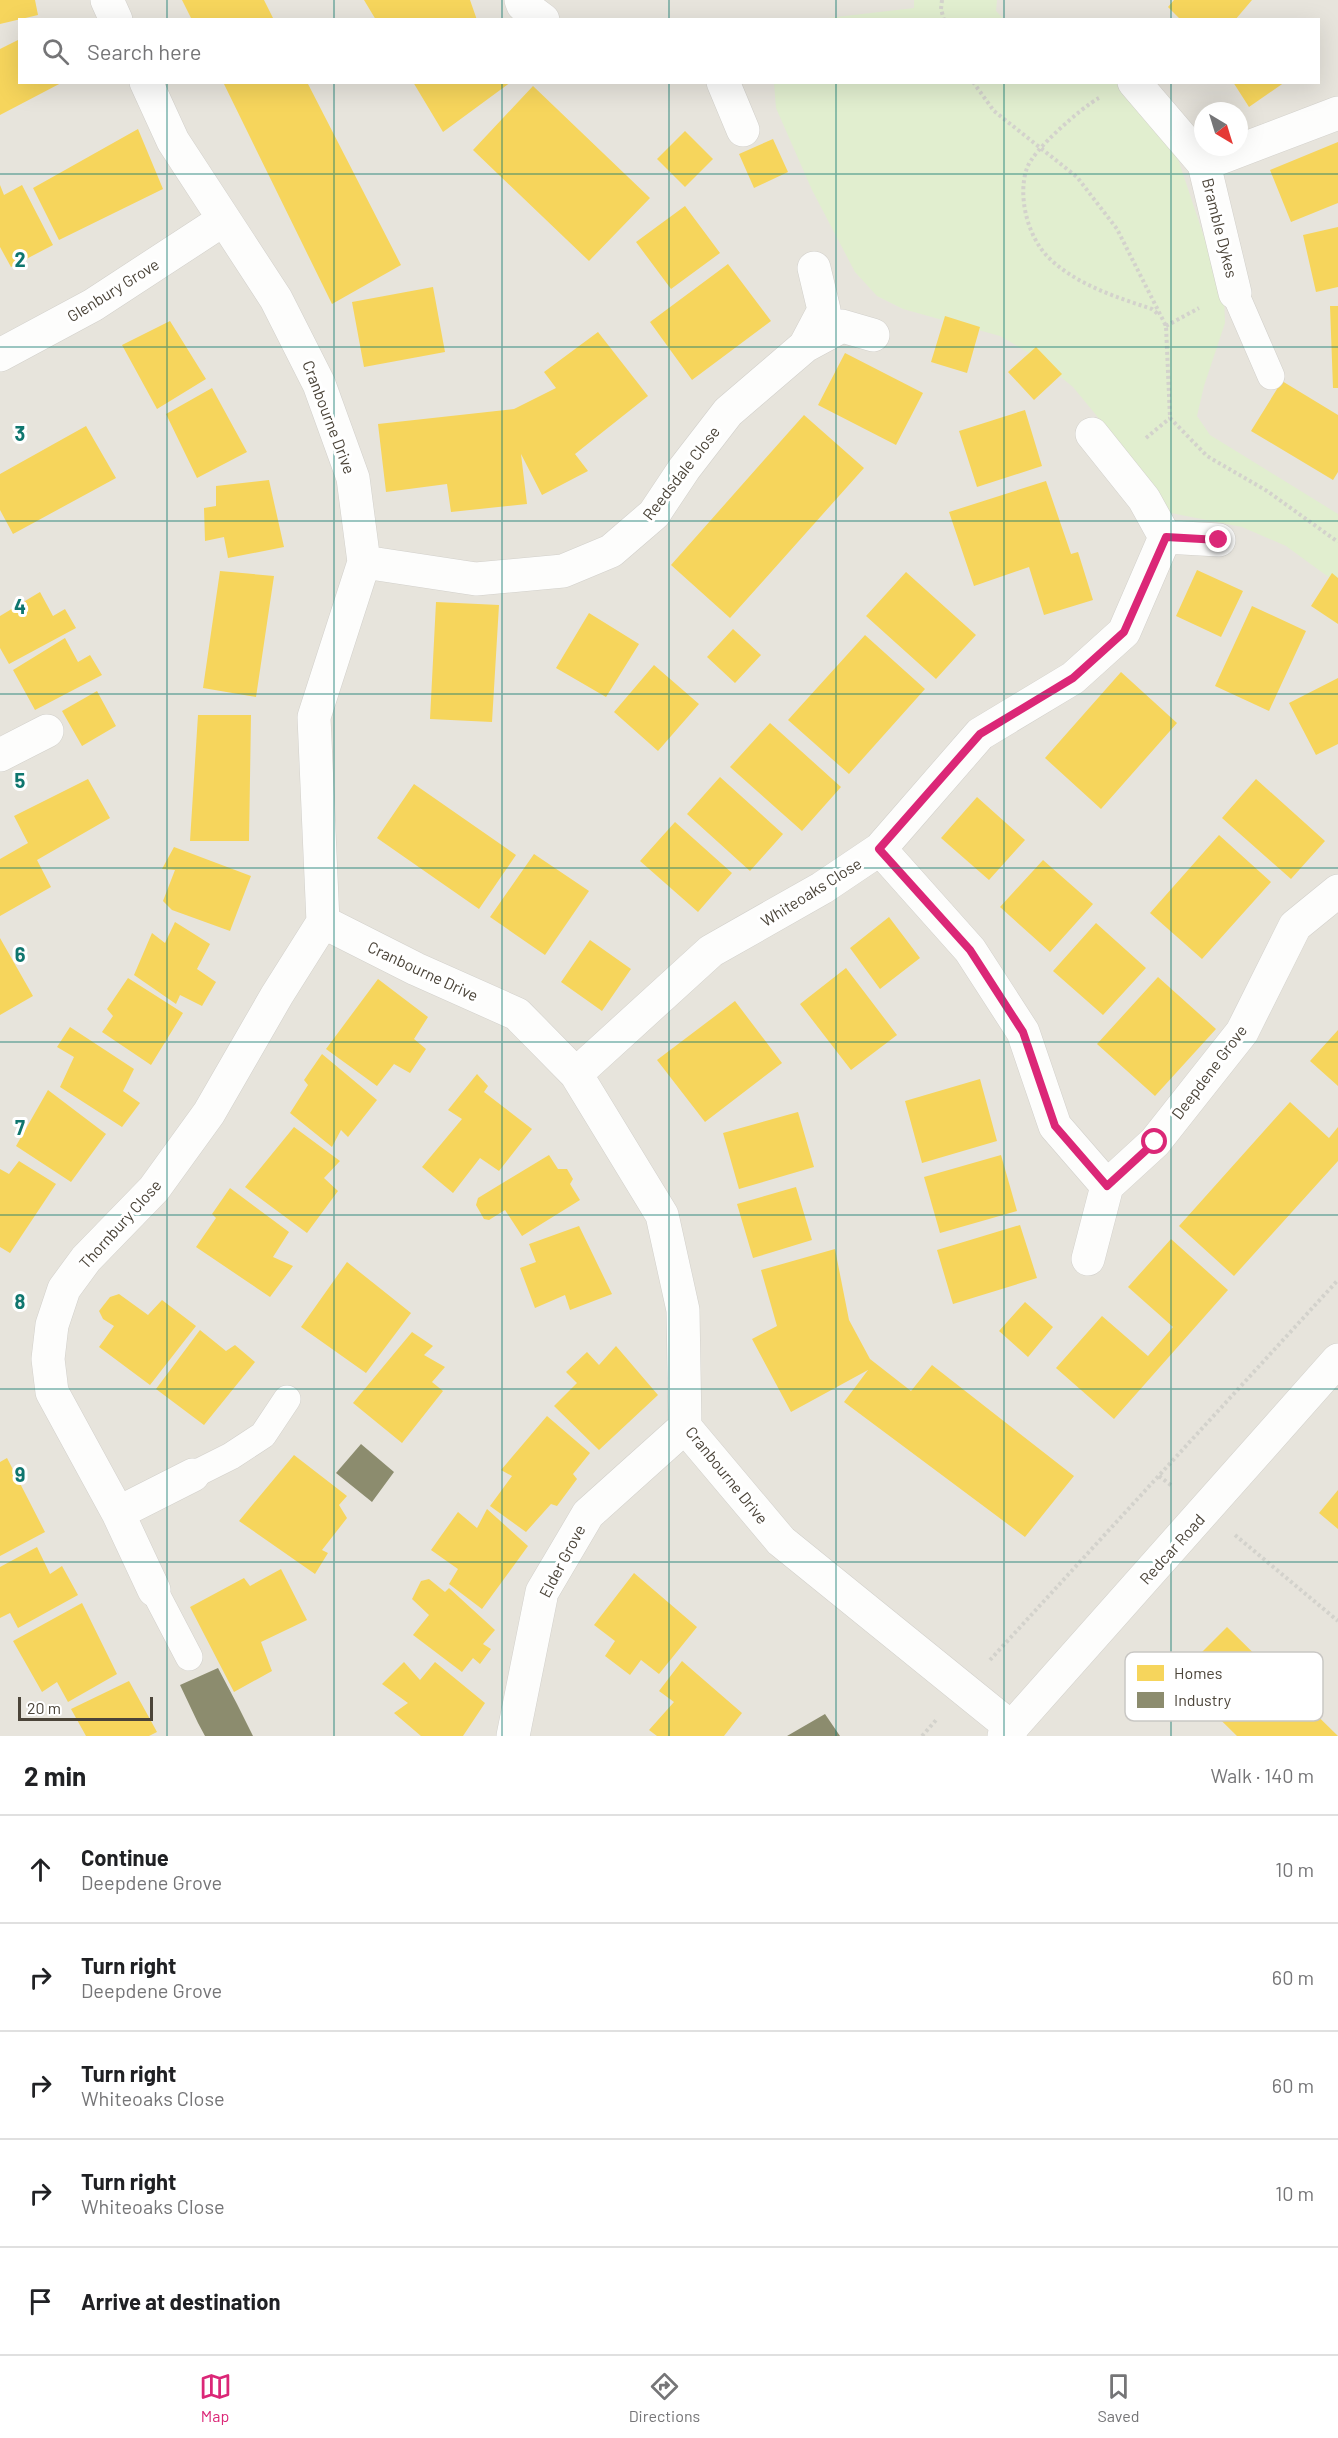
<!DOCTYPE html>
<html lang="en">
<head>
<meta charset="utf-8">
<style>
  :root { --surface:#fff; --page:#f6f6f6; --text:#202124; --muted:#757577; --line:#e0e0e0; --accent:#db2777 }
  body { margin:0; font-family:Barlow,sans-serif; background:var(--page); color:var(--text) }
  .compass { position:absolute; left:1194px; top:102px; width:54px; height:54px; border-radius:50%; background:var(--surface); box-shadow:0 6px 24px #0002; rotate:142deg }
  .scale { position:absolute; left:18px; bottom:15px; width:135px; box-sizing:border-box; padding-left:6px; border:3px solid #4b4439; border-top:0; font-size:16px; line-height:21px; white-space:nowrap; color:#4b4439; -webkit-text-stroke:4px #fff; paint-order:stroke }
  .stop { position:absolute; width:18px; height:18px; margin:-14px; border:4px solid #db2777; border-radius:50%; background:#fff }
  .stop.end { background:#db2777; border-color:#fff; box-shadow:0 2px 6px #0008 }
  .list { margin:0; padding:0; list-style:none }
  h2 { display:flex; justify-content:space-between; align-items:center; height:78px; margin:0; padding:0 24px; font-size:26px }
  h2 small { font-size:20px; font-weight:400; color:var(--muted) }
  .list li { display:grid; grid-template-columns:39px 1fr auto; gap:18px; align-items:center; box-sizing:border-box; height:108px; padding:0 24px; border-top:2px solid var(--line) }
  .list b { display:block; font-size:22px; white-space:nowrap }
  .list p { margin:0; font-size:20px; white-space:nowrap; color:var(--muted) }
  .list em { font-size:20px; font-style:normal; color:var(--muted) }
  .icon { flex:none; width:33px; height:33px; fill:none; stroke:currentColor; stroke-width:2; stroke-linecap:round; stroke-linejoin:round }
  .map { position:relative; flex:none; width:1338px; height:1736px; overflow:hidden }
  .search { position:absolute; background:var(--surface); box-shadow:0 6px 24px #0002; left:18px; right:18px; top:18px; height:66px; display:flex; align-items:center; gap:15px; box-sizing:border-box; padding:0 21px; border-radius:0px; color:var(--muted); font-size:22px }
  .sheet { height:618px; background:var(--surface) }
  nav { display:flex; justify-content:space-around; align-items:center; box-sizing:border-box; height:84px; border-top:2px solid var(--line); background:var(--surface); font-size:16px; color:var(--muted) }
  nav a { display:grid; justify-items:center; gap:3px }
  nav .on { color:var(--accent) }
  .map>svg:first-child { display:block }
</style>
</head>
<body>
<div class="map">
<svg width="1338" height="1736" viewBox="0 0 1338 1736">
  <rect width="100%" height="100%" fill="#f4f2ee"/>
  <path fill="#e7e4dc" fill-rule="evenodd" d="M 0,0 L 1338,0 L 1338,1736 L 0,1736 ZM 20,20 L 1318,20 L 1318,82 L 20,82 ZM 1203,111 L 1239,111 L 1239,147 L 1203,147 Z"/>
  <path fill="#e1eecf" d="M 914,0 L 997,0 L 996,11 L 1004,19 L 819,19 L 914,8 Z
    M 1122,82 L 1178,159 L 1224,297 L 1225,323 L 1204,386 L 1197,416 L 1210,435 L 1338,514 L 1338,584 L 1286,546 L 1242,527 L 1171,513 L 1162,505 L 1129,455 L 1073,387 L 1036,357 L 1000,336 L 903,309 L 877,296 L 855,272 L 812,190 L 776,108 L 774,83 Z"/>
  <path fill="#f6d55c" d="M 0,0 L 35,0 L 38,15 L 0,24 Z
    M 182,0 L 264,0 L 274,20 L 192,20 Z
    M 364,0 L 470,0 L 477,20 L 376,20 Z
    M 1174,0 L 1252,0 L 1235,20 L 1181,20 L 1168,7 Z
    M 20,39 L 20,82 L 63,82 L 0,115 L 0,49 Z
    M 223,82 L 307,82 L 401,265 L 332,304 Z
    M 413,82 L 511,82 L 443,132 Z
    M 1233,82 L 1285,82 L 1249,107 Z
    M 533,86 L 650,198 L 589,261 L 473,150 Z
    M 138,129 L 163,189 L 59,240 L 33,188 Z
    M 685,131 L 713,159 L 685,187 L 657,159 Z
    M 773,139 L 788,172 L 754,188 L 739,154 Z
    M 1338,142 L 1338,203 L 1291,222 L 1270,170 Z
    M 0,185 L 4,195 L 22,185 L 53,245 L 11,267 L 0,247 Z
    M 685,206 L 720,253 L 671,289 L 636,242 Z
    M 1338,227 L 1338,287 L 1316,292 L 1303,235 Z
    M 728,264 L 771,321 L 692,380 L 650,322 Z
    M 433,287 L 445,352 L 364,367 L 352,302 Z
    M 1330,306 L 1338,306 L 1338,388 L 1333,388 Z
    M 945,316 L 980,327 L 967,373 L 931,362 Z
    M 170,321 L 206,379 L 157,409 L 122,345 Z
    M 598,332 L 648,396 L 575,454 L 588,471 L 542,495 L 521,454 L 527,504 L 451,512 L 447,484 L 386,492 L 378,424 L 514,409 L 556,388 L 544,372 Z
    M 1036,347 L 1062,374 L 1034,400 L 1008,372 Z
    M 845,353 L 923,393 L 896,445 L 818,405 Z
    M 1282,381 L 1338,415 L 1338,472 L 1333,480 L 1251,431 Z
    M 212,388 L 247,452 L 197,478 L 166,414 Z
    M 1025,410 L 1042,466 L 977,487 L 959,431 Z
    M 804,415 L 864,468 L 730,618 L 671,565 Z
    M 86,426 L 116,478 L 13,534 L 0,510 L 0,474 Z
    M 269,480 L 284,547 L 228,558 L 224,537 L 205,541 L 204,508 L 216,506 L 216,486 Z
    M 1046,481 L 1071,554 L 1078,552 L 1093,600 L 1044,615 L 1029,567 L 974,586 L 949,512 Z
    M 1197,570 L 1243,591 L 1221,637 L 1176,616 Z
    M 220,571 L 274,576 L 256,697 L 203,688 Z
    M 906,572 L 976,635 L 936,679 L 866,616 Z
    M 1332,573 L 1338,578 L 1338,624 L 1311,606 Z
    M 40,592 L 53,616 L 65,609 L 76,628 L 9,664 L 0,648 L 0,616 Z
    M 436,602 L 499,605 L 492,722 L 430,719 Z
    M 1252,606 L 1306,631 L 1269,711 L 1215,686 Z
    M 589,613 L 639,644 L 606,697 L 556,668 Z
    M 733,629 L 761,655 L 735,683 L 707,657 Z
    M 865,635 L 925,689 L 849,774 L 788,720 Z
    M 65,638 L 78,662 L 90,655 L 102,675 L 35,710 L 13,670 Z
    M 654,665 L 699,704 L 658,751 L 614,712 Z
    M 1121,672 L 1177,723 L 1101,809 L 1045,758 Z
    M 1338,678 L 1338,744 L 1316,755 L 1289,703 Z
    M 97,691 L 116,726 L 82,746 L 62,711 Z
    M 198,715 L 251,715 L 249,841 L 190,841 Z
    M 770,723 L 841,787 L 802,831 L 730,767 Z
    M 720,777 L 783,834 L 750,871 L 687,814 Z
    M 88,779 L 110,818 L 37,860 L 51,887 L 0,916 L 0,859 L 28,843 L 14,816 Z
    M 1256,779 L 1325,841 L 1291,879 L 1222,818 Z
    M 414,784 L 516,855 L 479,909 L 377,838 Z
    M 977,797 L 1025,840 L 989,880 L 941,838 Z
    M 675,822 L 732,873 L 698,912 L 640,861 Z
    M 1219,835 L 1271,882 L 1202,959 L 1150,913 Z
    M 174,847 L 251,876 L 230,931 L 172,910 L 163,901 L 175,870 L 162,869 Z
    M 534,854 L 589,891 L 545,955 L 490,917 Z
    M 1043,860 L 1093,904 L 1050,952 L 1000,907 Z
    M 889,917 L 920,958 L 880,989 L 850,948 Z
    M 175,922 L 210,944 L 197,969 L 216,982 L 202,1006 L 180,995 L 176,1004 L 134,975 L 152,933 L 165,943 Z
    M 1096,923 L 1146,968 L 1103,1015 L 1053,971 Z
    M 0,938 L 33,996 L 0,1015 Z
    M 590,940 L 631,969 L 602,1011 L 561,982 Z
    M 846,968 L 897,1035 L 851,1070 L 800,1004 Z
    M 1158,977 L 1216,1029 L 1155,1096 L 1097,1044 Z
    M 128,978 L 183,1013 L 151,1065 L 102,1032 L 113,1016 L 107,1009 Z
    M 378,979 L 428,1017 L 414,1039 L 426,1049 L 410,1073 L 394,1064 L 377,1086 L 326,1049 Z
    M 735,1001 L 782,1063 L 705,1122 L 657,1060 Z
    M 70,1027 L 134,1069 L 123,1091 L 140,1103 L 122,1127 L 60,1087 L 74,1057 L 57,1047 Z
    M 1338,1030 L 1338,1086 L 1310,1061 Z
    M 322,1054 L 377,1100 L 348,1137 L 341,1130 L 332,1147 L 290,1113 L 308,1085 L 304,1080 Z
    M 477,1074 L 488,1086 L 484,1092 L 532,1129 L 499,1171 L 480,1158 L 453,1193 L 422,1167 L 462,1119 L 448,1110 Z
    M 980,1079 L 997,1141 L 922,1163 L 905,1101 Z
    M 48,1090 L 106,1134 L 71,1182 L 16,1146 Z
    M 1290,1102 L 1329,1138 L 1338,1127 L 1338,1161 L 1234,1276 L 1179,1226 Z
    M 798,1112 L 814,1167 L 739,1189 L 723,1133 Z
    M 294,1127 L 340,1161 L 324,1178 L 338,1191 L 307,1233 L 245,1187 Z
    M 549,1155 L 558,1169 L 567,1169 L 573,1179 L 570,1184 L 580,1200 L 522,1236 L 505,1210 L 489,1220 L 484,1219 L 476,1205 L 478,1198 Z
    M 1001,1155 L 1017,1211 L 940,1233 L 924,1177 Z
    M 19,1161 L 56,1184 L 10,1253 L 0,1247 L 0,1169 L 9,1174 Z
    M 796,1187 L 812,1240 L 753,1258 L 737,1204 Z
    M 230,1188 L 289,1232 L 273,1257 L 293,1266 L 270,1297 L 196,1247 L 216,1218 L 212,1214 Z
    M 1020,1225 L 1037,1278 L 953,1304 L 937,1250 Z
    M 579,1226 L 612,1294 L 570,1310 L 565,1295 L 535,1308 L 520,1268 L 536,1262 L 529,1244 Z
    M 1171,1239 L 1228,1290 L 1114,1419 L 1056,1368 L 1102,1316 L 1148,1356 L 1173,1327 L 1128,1287 Z
    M 835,1249 L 849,1320 L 870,1359 L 911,1391 L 932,1365 L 1074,1476 L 1025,1537 L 844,1402 L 868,1370 L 791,1412 L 752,1339 L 777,1326 L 761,1270 Z
    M 347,1262 L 411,1313 L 366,1373 L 301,1327 Z
    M 119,1294 L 148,1315 L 162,1300 L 196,1326 L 150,1385 L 99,1347 L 114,1326 L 103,1319 L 99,1311 L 110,1297 Z
    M 1025,1302 L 1053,1327 L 1028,1357 L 999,1331 Z
    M 200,1330 L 226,1351 L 235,1345 L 255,1362 L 204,1425 L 156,1389 Z
    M 412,1332 L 433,1346 L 424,1355 L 445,1367 L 432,1382 L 443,1391 L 402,1443 L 353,1403 Z
    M 616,1346 L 658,1395 L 599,1450 L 554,1406 L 577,1383 L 566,1372 L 587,1352 L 599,1365 Z
    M 547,1416 L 590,1453 L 573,1474 L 577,1479 L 557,1506 L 551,1504 L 526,1532 L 490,1506 L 512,1476 L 501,1470 Z
    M 294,1455 L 347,1496 L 339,1505 L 347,1518 L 322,1550 L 328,1553 L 315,1574 L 239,1521 Z
    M 7,1458 L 45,1532 L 0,1556 L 0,1462 Z
    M 1338,1490 L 1338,1529 L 1319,1513 Z
    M 487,1509 L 528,1546 L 482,1609 L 449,1584 L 458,1569 L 431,1550 L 458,1512 L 477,1528 Z
    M 37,1547 L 50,1574 L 62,1566 L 78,1595 L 18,1628 L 10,1613 L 0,1618 L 0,1567 Z
    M 281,1569 L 307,1620 L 261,1642 L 272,1671 L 234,1692 L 190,1607 L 244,1578 L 250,1586 Z
    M 634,1573 L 697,1627 L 659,1674 L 641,1660 L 630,1675 L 605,1656 L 615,1641 L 594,1625 Z
    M 429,1579 L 445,1592 L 449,1588 L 495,1630 L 483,1644 L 491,1649 L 480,1664 L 473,1658 L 462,1672 L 413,1635 L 429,1615 L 412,1599 L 421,1581 Z
    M 82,1603 L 117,1674 L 68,1702 L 57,1682 L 42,1692 L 13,1641 Z
    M 1227,1627 L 1338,1736 L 1237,1736 L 1177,1677 Z
    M 682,1661 L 742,1713 L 724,1736 L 657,1736 L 649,1730 L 674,1702 L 659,1691 Z
    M 404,1662 L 420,1680 L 435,1662 L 485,1703 L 463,1736 L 421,1736 L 394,1713 L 408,1703 L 382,1684 Z
    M 129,1681 L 157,1732 L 149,1736 L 86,1736 L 71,1709 Z"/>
  <path fill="#8c8c6e" d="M 361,1444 L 394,1472 L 372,1502 L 336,1473 Z
    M 218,1668 L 237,1704 L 253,1736 L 205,1736 L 198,1723 L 180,1685 Z
    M 825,1714 L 840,1736 L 787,1736 Z"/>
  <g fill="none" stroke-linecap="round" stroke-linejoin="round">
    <defs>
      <path id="service" d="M 1235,293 L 1271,376
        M 193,1475 L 231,1456 L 263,1435 L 287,1399
        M 154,1590 L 189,1657"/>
      <path id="minor" d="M 107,0 L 116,20
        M 521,0 L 523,5 L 543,20
        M 146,82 L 173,141 L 276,299 L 319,384 L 353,478 L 364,562 L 314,717 L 323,922 L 416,969 L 517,1014 L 576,1074 L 662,1215 L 683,1310 L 685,1427 L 781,1541 L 1012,1728
        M 723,82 L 743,130
        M 1134,82 L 1204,164 L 1338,113
        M 1204,164 L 1235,293
        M 814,268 L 824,310 L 805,346 L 842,326 L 873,335
        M 0,355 L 93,305 L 223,220
        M 1165,537 L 1219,540
        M 364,562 L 476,579 L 563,571 L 611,551 L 654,514 L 684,469 L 728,412 L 805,346
        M 0,755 L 47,731
        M 880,849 L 970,950 L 1023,1032 L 1055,1126 L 1107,1186 L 1155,1142 L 1242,1032 L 1295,926 L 1338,891
        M 576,1074 L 711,951 L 822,888 L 880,849 L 980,734 L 1073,678 L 1124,632 L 1165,537 L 1144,499 L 1092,434
        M 1088,1259 L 1107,1186
        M 193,1475 L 118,1513 L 52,1392 L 48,1359 L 52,1325 L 64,1289 L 86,1259 L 154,1189 L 209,1113 L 277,995 L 323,922
        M 118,1513 L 154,1590
        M 513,1736 L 542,1592 L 588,1514 L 685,1427"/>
      <path id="tertiary" d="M 1004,1736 L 1338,1360"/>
    </defs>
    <use href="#service" stroke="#d2d0cb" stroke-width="28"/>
    <use href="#minor" stroke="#d2d0cb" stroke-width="34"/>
    <use href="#tertiary" stroke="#d2d0cb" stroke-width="34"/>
    <path stroke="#d3d2cc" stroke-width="4" stroke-dasharray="3 3" stroke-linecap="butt" d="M 942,0 L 941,9 L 944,20
      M 973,82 L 994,111 L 1077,177 L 1117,229 L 1166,326 L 1170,418 L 1207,456 L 1267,491 L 1338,542
      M 1099,98 C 1082,107 1033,150 1027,168 C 1017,196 1028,238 1049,258 C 1077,285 1116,297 1152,309 L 1158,314
      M 1166,326 L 1199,308
      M 1146,438 L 1170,418
      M 1159,1476 L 1172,1486
      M 1235,1535 L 1338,1621
      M 990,1660 L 1338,1280
      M 922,1736 L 937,1719"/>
    <use href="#service" stroke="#fdfdfc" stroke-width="27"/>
    <use href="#minor" stroke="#fdfdfc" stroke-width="33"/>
    <use href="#tertiary" stroke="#fdfdfc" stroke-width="33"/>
  </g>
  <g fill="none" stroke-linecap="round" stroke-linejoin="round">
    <path stroke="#db2777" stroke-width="8" d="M 1155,1142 L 1107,1186 L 1055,1126 L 1023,1032 L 970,950 L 879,849 L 980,734 L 1073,678 L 1124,632 L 1166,537 L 1219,540"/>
  </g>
  <path fill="none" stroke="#0f766e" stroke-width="1.5" stroke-opacity="0.55" d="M 167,0 L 167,20M 334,0 L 334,20M 502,0 L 502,20M 669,0 L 669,20M 836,0 L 836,20M 1004,0 L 1004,20M 1171,0 L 1171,20M 167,82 L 167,1736M 334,82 L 334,1736M 502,82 L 502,1736M 669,82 L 669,1736M 836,82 L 836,1736M 1004,82 L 1004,1736M 1171,82 L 1171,1736M 0,174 L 1338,174M 0,347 L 1338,347M 0,521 L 1338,521M 0,694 L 1338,694M 0,868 L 1338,868M 0,1042 L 1338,1042M 0,1215 L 1338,1215M 0,1389 L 1338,1389M 0,1562 L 1338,1562"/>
  <g text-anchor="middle" stroke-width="6" stroke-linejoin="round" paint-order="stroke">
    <g font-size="16" fill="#4b4439" stroke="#fff">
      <text transform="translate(1220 228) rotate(76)" y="6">Bramble Dykes</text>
      <text transform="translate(113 290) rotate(-32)" y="6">Glenbury Grove</text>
      <text transform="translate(329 417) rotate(69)" y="6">Cranbourne Drive</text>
      <text transform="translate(681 473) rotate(-52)" y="6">Reedsdale Close</text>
      <text transform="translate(811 892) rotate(-32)" y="6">Whiteoaks Close</text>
      <text transform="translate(423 971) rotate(25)" y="6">Cranbourne Drive</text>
      <text transform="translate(1209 1072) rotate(-53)" y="6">Deepdene Grove</text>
      <text transform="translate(120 1224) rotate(-48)" y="6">Thornbury Close</text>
      <text transform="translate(727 1475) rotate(51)" y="6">Cranbourne Drive</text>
      <text transform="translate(1172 1549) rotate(-48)" y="6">Redcar Road</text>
      <text transform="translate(562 1561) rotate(-62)" y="6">Elder Grove</text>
    </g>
  </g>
  <rect x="1125" y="1652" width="198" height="69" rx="9" fill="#fff" stroke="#c9c7c4" stroke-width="1.5"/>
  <rect x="1137" y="1665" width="27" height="16" fill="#f6d55c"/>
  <rect x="1137" y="1692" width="27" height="16" fill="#8c8c6e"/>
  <g font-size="16" fill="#4b4439">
    <text x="1174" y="1679">Homes</text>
    <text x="1174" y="1706">Industry</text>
  </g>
  <g font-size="20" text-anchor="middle" font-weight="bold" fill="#0f766e" stroke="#fff" stroke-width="6" stroke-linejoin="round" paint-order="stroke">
    <text x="20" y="267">2</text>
    <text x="20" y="441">3</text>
    <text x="20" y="614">4</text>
    <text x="20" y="788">5</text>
    <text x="20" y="962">6</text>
    <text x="20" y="1135">7</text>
    <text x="20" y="1309">8</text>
    <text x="20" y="1482">9</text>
  </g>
</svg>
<svg class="compass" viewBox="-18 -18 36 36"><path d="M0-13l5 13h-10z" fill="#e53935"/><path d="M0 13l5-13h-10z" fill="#757577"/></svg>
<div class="scale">20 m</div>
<div class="stop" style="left:1155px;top:1142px"></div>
<div class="stop end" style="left:1219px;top:540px"></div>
<div class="search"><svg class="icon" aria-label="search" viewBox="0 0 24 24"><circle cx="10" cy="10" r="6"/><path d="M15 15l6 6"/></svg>Search here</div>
</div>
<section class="sheet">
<h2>2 min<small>Walk · 140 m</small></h2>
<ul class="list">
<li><svg class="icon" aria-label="ahead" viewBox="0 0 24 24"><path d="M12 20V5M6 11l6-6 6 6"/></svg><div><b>Continue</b><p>Deepdene Grove</p></div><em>10 m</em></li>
<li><svg class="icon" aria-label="right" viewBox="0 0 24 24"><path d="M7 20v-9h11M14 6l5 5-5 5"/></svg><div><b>Turn right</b><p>Deepdene Grove</p></div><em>60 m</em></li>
<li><svg class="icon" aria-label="right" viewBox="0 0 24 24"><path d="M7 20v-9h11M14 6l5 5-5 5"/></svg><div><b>Turn right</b><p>Whiteoaks Close</p></div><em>60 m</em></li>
<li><svg class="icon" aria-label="right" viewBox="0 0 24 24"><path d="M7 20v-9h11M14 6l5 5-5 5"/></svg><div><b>Turn right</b><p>Whiteoaks Close</p></div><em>10 m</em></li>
<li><svg class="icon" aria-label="arrive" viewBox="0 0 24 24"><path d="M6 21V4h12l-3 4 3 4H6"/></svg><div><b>Arrive at destination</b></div></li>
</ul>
</section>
<nav>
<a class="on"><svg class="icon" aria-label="map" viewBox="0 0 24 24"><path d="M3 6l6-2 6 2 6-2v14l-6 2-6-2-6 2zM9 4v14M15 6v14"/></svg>Map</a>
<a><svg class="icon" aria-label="directions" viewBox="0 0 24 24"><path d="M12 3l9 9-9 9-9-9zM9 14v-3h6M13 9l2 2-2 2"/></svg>Directions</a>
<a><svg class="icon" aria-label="saved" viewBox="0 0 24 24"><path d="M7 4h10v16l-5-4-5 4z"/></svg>Saved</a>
</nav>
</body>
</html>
